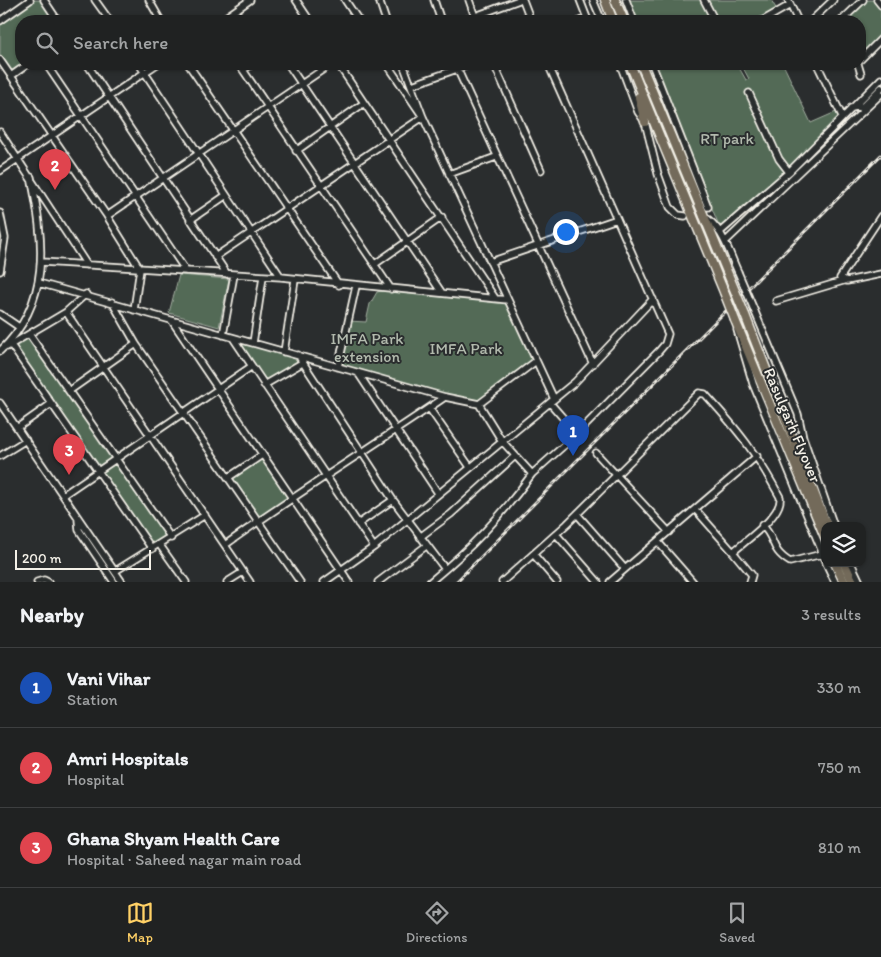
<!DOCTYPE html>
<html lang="en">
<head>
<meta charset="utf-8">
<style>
  :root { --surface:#202222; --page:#2d2f2f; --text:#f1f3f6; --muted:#a2a4a5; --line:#3d3f40; --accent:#ffd166 }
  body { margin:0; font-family:Itim,sans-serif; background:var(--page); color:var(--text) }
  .controls { position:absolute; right:15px; bottom:15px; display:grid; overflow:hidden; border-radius:10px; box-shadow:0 1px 4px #0004 }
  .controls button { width:45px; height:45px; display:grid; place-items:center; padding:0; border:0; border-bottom:1px solid var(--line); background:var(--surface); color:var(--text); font:25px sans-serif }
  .scale { position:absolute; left:15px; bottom:12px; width:136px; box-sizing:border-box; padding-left:5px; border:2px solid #f4f1e8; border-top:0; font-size:14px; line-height:18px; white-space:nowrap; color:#f4f1e8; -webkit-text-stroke:4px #2a2d2e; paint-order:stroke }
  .you { position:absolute; left:565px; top:231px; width:18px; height:18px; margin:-12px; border:4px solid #fff; border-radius:50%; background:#1a73e8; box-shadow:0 0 0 8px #1a73e833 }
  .badge { display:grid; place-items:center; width:32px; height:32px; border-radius:50%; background:var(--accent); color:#fff; font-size:16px; font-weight:700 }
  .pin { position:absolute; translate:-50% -41px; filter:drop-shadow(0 1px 2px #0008) }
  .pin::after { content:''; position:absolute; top:26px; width:18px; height:15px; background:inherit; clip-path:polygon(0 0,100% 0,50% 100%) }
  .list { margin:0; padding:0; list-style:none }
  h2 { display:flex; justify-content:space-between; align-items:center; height:65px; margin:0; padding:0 20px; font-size:21px }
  h2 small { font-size:16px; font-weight:400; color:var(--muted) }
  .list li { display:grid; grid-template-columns:32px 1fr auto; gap:15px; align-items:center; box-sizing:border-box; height:80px; padding:0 20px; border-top:1px solid var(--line) }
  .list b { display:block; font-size:19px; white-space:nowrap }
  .list p { margin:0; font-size:16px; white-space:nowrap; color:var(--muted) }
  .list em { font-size:16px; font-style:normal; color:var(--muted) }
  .icon { flex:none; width:28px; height:28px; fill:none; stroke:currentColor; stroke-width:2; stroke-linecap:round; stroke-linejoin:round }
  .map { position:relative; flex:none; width:881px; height:582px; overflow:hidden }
  .search { position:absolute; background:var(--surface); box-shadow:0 1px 4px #0004; left:15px; right:15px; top:15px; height:55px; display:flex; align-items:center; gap:12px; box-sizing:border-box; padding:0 18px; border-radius:20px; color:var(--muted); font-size:19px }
  .sheet { height:305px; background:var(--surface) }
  nav { display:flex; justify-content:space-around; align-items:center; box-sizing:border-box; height:70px; border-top:1px solid var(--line); background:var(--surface); font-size:14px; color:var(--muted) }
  nav a { display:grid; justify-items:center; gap:2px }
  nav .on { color:var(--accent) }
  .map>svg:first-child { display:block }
</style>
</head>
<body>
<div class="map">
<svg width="881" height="582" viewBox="0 0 881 582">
  <rect width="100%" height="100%" fill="#2a2d2e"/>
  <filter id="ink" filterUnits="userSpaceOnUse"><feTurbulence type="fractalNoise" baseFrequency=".02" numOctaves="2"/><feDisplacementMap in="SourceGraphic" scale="10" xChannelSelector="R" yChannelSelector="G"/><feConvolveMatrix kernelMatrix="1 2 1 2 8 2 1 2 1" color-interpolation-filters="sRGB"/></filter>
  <g filter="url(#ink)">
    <path fill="#526a57" stroke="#a3aea0" d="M 35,0 L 41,0 L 55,21 L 21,21 L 21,64 L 24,64 L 11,73 L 0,56 L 0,24 Z
      M 626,0 L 703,0 L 714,21 L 635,21 Z
      M 707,0 L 771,0 L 777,10 L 758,21 L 719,21 Z
      M 859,0 L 881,0 L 881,40 L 860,58 L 860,21 L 836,21 Z
      M 652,64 L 737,64 L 746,80 L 749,79 L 741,64 L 783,64 L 811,123 L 836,112 L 838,117 L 789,174 L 723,235 Z
      M 179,275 L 229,279 L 219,327 L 169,313 Z
      M 391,289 L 508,300 L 536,361 L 479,404 L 338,367 L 348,321 L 366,322 L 370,304 L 377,292 Z
      M 29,334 L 171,538 L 152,549 L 9,347 Z
      M 233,338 L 298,355 L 302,363 L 264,385 Z
      M 260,458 L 288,499 L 259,518 L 231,477 Z"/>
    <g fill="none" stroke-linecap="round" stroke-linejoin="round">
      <defs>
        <path id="minor" d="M 44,0 L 58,21
          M 95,0 L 110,21
          M 149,0 L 161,21
          M 296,0 L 310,21
          M 345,0 L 359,21
          M 379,0 L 386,21
          M 434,0 L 441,21
          M 469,0 L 475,17
          M 523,0 L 531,21
          M 580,0 L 587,18 L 580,21
          M 593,0 L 602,21
          M 626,0 L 634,21
          M 704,0 L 715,21
          M 788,0 L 798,21
          M 877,0 L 881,5
          M 0,21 L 30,0
          M 220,21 L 250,0
          M 462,21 L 519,0
          M 762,21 L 790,5
          M 811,21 L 833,0
          M 841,21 L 863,0
          M 0,60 L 107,216 L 140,269 L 134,310
          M 860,60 L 881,39
          M 46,64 L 186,271
          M 87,64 L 227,274
          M 139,64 L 281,277
          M 188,64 L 339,285
          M 239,64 L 391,289
          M 288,64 L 442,293
          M 338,64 L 495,298
          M 403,64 L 423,117 L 554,399
          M 455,64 L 593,364
          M 494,64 L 541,170
          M 548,64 L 668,334 L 665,344 L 659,351 L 577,434 L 550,403
          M 620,64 L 638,112 L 645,122 L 658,174 L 670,207 L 678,215 L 685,216
          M 652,64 L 708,207
          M 817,64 L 842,116
          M 858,64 L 861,74
          M 243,70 L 252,64
          M 11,76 L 28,64
          M 412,85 L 471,64
          M 749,93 L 779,159 L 789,172
          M 851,108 L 863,106 L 881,88
          M 0,132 L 87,265
          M 296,151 L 364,103
          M 0,171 L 157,64
          M 449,174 L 496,157
          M 0,213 L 5,238 L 0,271
          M 107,216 L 331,64
          M 703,216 C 723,227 729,253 738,272
          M 881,216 L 840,278 L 847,281 L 881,274
          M 190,220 L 225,196
          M 720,232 L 789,172 L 881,79
          M 725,242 L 881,94
          M 215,257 L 423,117 L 387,64
          M 42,262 L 281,277 L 508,300
          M 490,262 L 617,219
          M 375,264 L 442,217
          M 39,283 L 445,397 L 479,404 L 502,441 L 532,474 C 501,517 471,548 430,582
          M 776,301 L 843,281
          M 112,302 L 136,344 L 300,582
          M 66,312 L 250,582
          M 755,312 L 798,414 L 803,437 L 834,526
          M 0,314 L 19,327
          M 172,321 L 349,582
          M 737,330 L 753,384 L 825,559
          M 29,334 L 171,538
          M 223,335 L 234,275
          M 233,338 L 374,547
          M 253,343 L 263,277
          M 11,345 L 152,549
          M 7,347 L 66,312 L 86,294
          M 0,351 C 52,302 44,240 31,177
          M 284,352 L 295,280
          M 298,355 L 393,500 L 445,569
          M 338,367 L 356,286
          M 358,373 L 438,493
          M 264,385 L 302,363
          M 69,391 L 136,344
          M 0,403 L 122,582
          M 479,404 L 536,361
          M 429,408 L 470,467
          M 17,428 L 51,404
          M 596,453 L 669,532
          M 0,456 L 26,440
          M 532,474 L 577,434
          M 229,477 L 262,455
          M 63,495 L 252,366
          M 577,514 L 625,569
          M 78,519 L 79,530 L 114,582
          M 358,524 L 393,500
          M 762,525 C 777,540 769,549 790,562 L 822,554
          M 556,534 L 598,582
          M 420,537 L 451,514 L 515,456
          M 658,542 L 693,582
          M 159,544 L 186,582
          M 225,545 C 297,493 372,447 445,397
          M 733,552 L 752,575 L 750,582
          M 534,555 L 557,582
          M 826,563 L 835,582
          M 851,563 L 860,582
          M 117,570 L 205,515
          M 37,582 L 44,580 L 48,582
          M 227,582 L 243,572
          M 324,582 L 374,547 L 575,382 L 653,299
          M 378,582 L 426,546
          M 502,582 L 567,524 L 699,393 L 705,394 C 738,430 757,454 780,497 C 783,515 746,540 733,552 L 695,509 L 757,456
          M 610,582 L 695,509"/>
        <path id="highway" d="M 605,0 L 613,21
          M 615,0 L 624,21
          M 630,64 L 724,292
          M 641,64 L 730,279
          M 639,97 L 645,122
          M 745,315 L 827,526
          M 735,320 L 825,537
          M 835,563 L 844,582
          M 844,563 L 853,582"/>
      </defs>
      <use href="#minor" stroke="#f4f1e8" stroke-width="9"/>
      <use href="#highway" stroke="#f4f1e8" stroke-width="11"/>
      <use href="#minor" stroke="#2a2d2e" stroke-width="5.5"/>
      <use href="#highway" stroke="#736b5a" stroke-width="8"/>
      <defs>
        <path id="rail" d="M 456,582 L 881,155"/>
      </defs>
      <use href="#rail" stroke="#f4f1e8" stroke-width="3"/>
      <use href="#rail" stroke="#2a2d2e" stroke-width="1" stroke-dasharray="4" stroke-linecap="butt"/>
      <defs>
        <path id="minor-bridge" d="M 738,272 L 755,312"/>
        <path id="highway-bridge" d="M 730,279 L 745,315
          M 724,292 L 735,320"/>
      </defs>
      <use href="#minor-bridge" stroke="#f4f1e8" stroke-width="9" stroke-linecap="butt"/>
      <use href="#highway-bridge" stroke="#f4f1e8" stroke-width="11" stroke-linecap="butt"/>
      <use href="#minor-bridge" stroke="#2a2d2e" stroke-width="5.5"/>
      <use href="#highway-bridge" stroke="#736b5a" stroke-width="8"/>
    </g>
  </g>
  <g text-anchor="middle" stroke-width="4" stroke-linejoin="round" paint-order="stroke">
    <g font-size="16" fill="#b3bbae" stroke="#2a2d2e">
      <text x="727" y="144">RT park</text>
      <text x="367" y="344">IMFA Park<tspan x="367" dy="18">extension</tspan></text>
      <text x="466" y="354">IMFA Park</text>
    </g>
    <g font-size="16" fill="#f4f1e8" stroke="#2a2d2e">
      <text transform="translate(793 425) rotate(67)" y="6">Rasulgarh Flyover</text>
    </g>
  </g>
</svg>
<div class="controls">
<button><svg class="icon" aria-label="layers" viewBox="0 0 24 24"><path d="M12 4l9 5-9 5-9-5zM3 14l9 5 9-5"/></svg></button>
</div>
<div class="scale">200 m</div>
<div class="you"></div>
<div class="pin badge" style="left:573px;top:456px;background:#1a4fb4">1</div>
<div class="pin badge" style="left:55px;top:190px;background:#e0444e">2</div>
<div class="pin badge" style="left:69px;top:475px;background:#e0444e">3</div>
<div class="search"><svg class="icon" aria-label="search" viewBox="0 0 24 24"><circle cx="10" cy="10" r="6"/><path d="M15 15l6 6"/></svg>Search here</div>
</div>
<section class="sheet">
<h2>Nearby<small>3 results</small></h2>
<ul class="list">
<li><span class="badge" style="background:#1a4fb4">1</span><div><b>Vani Vihar</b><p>Station</p></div><em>330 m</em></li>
<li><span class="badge" style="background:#e0444e">2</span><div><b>Amri Hospitals</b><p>Hospital</p></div><em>750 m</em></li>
<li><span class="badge" style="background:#e0444e">3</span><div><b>Ghana Shyam Health Care</b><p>Hospital · Saheed nagar main road</p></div><em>810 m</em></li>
</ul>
</section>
<nav>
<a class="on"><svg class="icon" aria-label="map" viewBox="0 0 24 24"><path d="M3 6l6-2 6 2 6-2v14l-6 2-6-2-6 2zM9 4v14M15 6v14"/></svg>Map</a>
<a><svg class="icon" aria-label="directions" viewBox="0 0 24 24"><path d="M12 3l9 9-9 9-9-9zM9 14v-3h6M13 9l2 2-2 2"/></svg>Directions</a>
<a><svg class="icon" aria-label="saved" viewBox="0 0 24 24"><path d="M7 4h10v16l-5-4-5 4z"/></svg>Saved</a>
</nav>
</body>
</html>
